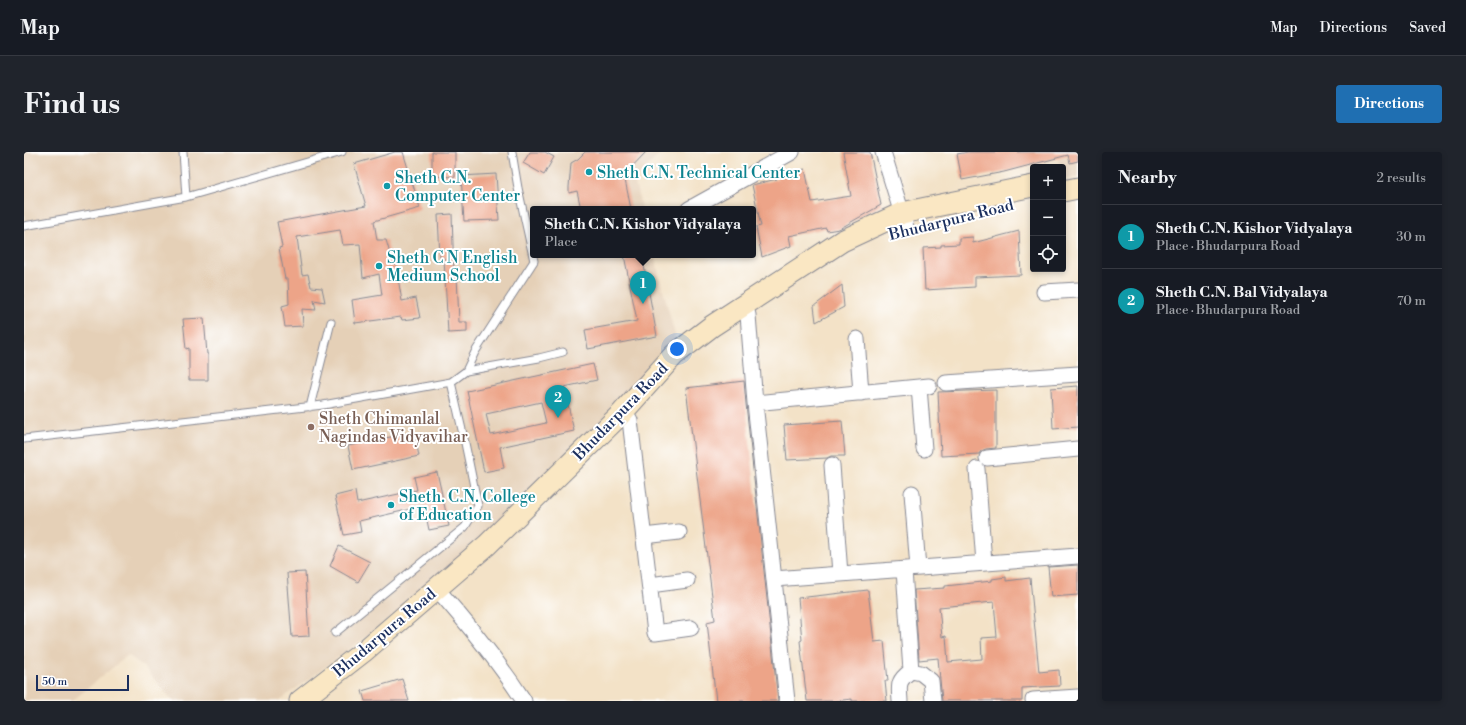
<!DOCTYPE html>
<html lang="en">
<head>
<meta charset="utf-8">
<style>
  :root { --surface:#171b24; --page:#20242c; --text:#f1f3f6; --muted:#9ea1a6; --line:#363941; --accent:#1f6fb2 }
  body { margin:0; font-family:"Libre Bodoni",serif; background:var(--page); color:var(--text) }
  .controls { position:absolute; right:12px; top:12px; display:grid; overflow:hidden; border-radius:4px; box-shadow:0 2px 6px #0003 }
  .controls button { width:36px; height:36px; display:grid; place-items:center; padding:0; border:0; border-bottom:1px solid var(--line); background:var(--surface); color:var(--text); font:20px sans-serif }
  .scale { position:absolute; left:12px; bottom:10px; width:93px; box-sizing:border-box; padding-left:4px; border:2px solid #1b2f5e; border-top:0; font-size:11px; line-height:14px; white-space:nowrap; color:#1b2f5e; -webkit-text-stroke:3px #fff; paint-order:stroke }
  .you { position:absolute; left:653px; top:197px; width:14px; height:14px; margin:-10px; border:3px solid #fff; border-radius:50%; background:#1a73e8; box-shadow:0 0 0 6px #1a73e833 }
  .badge { display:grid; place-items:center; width:26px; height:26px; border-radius:50%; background:var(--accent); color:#fff; font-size:13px; font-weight:700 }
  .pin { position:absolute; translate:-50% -33px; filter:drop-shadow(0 1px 2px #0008) }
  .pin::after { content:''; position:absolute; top:21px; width:14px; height:12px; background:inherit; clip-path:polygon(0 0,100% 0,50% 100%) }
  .popup { position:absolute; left:506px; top:54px; width:226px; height:52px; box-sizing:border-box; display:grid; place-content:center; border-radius:4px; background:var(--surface); filter:drop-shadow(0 1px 3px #0005); font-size:13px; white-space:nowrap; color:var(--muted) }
  .popup b { font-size:15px; color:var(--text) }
  .popup::after { content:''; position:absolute; left:50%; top:100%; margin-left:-8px; border:8px solid transparent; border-top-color:var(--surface) }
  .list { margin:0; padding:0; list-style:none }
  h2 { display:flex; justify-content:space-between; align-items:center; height:52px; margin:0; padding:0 16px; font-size:17px }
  h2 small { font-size:13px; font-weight:400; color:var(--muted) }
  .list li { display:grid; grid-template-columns:26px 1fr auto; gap:12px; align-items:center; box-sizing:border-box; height:64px; padding:0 16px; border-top:1px solid var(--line) }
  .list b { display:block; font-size:15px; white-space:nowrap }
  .list p { margin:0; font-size:13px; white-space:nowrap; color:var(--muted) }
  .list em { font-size:13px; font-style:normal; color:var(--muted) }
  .icon { flex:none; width:22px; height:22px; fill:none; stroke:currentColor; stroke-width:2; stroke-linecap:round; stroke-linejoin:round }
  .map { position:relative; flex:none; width:1054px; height:549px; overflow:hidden; border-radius:4px }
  header { display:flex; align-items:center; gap:24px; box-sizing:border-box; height:56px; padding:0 20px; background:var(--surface); border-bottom:1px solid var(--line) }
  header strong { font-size:19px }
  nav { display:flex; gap:22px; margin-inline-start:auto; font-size:14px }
  .intro { display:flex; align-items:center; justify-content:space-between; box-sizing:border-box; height:96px; padding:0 24px }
  h1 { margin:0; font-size:28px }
  .button { padding:10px 18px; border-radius:4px; background:var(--accent); color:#fff; font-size:14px; font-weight:700 }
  main { display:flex; gap:24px; padding:0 24px }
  aside { flex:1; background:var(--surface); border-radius:4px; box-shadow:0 2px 6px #0003 }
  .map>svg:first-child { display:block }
</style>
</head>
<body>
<header>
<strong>Map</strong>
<nav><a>Map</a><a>Directions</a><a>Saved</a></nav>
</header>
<div class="intro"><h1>Find us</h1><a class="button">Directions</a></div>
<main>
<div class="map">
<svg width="1054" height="549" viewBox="0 0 1054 549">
  <rect width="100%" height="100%" fill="#fff"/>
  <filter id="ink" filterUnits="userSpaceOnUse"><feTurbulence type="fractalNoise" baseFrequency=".025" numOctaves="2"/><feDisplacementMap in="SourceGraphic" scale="8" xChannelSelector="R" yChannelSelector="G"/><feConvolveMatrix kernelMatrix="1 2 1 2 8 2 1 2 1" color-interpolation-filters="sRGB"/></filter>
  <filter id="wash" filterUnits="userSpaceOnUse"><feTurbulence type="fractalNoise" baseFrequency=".012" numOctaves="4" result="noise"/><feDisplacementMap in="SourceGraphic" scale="16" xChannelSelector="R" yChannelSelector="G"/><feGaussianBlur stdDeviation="0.9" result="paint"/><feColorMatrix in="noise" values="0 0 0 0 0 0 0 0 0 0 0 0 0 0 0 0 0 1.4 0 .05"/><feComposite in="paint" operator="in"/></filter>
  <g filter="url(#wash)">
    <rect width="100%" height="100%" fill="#f3e2c7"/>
    <path fill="#e5d0b7" d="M 0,0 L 638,0 L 610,28 L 618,57 L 509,57 L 509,103 L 630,103 L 651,183 L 644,204 L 504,346 L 354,476 L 255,549 L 149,549 L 120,515 L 104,503 L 48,549 L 0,549 Z
      M 1033,0 L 1054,0 L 1054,25 L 1039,28 L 1039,15 L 1036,15 Z"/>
    <g id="blocks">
      <path fill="#eda488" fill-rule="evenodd" d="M 371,0 L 379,0 L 396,56 L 350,69 L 353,88 L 362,88 L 367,105 L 370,104 L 378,149 L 392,146 L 396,166 L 378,168 L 377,165 L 331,171 L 328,148 L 358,143 L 355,122 L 339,126 L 336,92 L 319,93 L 316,78 L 273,85 L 278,123 L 284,122 L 287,135 L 298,136 L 301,150 L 290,148 L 292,158 L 278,157 L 279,174 L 261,175 L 258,154 L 265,152 L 264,127 L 261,127 L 255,96 L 258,95 L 253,70 L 342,54 L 330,12 Z
        M 408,0 L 431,0 L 431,25 L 408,24 Z
        M 506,0 L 521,0 L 530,5 L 520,23 L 499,11 Z
        M 561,0 L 622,0 L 600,23 L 607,57 L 557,57 L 553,39 L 545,41 L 545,35 L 547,11 L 554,7 Z
        M 819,0 L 846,0 L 857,53 L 815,77 L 803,79 L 802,76 L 765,84 L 767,94 L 738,105 L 732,75 L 737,74 L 728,33 L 753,27 L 752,24 L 781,17 L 788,50 L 827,44 Z
        M 944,0 L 1054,0 L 1054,9 L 1046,11 L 1044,3 L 980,20 L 938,28 L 933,2 Z
        M 472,22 L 475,68 L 440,69 L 437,24 Z
        M 428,62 L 430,123 L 433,123 L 435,170 L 443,170 L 443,180 L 424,181 L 420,106 L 416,106 L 414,63 Z
        M 995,79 L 997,123 L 951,125 L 951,135 L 901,138 L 899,96 L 917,95 L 917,93 L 935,92 L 935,86 L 949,85 L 949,91 Z
        M 600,103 L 618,103 L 633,184 L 564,197 L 561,178 L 613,169 Z
        M 818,133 L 820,155 L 792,170 L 790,154 Z
        M 180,166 L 183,202 L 184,202 L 184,228 L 165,228 L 165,196 L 162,197 L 159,167 Z
        M 569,212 L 573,228 L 540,235 L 550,279 L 476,295 L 480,316 L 460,320 L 443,239 ZM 517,250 L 522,271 L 467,283 L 462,262 Z
        M 720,229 L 722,252 L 754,549 L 692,549 L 683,470 L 691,468 L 662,236 Z
        M 1054,234 L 1054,275 L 1029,277 L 1027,236 Z
        M 972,238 L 972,296 L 962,297 L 957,299 L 955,302 L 917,304 L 914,240 Z
        M 818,269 L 821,304 L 807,304 L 803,306 L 763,308 L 760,273 Z
        M 390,280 L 395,304 L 329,318 L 324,294 Z
        M 413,320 L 425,374 L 405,378 L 400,354 L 335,369 L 337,380 L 320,383 L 311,344 L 331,339 L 333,351 L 393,338 L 390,325 Z
        M 315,394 L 346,410 L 334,430 L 306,414 Z
        M 1054,413 L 1054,443 L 1027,445 L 1024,415 Z
        M 281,420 L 285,484 L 268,485 L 263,421 Z
        M 982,425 L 982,429 L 1006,426 L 1015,520 L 1035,518 L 1036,534 L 998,536 L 998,549 L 918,549 L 914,506 L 895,508 L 890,438 L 921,436 L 921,434 L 968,429 L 968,427 ZM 970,450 L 973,485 L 957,486 L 958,507 L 924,510 L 922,484 L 918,485 L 915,455 Z
        M 844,438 L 850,490 L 860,489 L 864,529 L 861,529 L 863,549 L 828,549 L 828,547 L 811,549 L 783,549 L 776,489 L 778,488 L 774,446 Z
        M 378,527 L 385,549 L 341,549 L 338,539 Z"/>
    </g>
  </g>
  <g filter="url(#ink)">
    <use href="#blocks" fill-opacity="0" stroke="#878892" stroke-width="1"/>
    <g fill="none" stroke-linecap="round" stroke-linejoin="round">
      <defs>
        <path id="lane" d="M 159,0 L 162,45 L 318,0
          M 0,74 L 162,45
          M 442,219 L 451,200 L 510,109 L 494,36 L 488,0
          M 427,230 L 442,219 L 515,206 L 539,200
          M 286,255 L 307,170
          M 0,287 L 299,253 L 427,230 L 441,291 L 454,354 L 441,375 L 311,481"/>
        <path id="street" d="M 859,0 L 882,75
          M 665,57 L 768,0
          M 1020,140 L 1054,138
          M 721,152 L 724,163 L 731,251 L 763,549
          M 833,187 L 837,241
          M 922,231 L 1054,222
          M 895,235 L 900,297
          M 731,251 L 905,234
          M 600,258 L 606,268 L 631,481 L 667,476
          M 963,306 L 1054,297
          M 808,313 L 816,422
          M 953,317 L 960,411
          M 888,341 L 894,416
          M 620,384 L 655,380
          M 880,418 L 887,519
          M 750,427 L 1054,404
          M 626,433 L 663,428
          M 412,436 C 444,472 474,509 500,549
          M 1009,548 L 1054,545
          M 876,549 C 875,533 873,529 887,519 L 897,521 L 907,529 L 909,549"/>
        <path id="secondary" d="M 1039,39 L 1054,36
          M 276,549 L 339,500 L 463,393 L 597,262 L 650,203 L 688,174 L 818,89 L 878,61 L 1009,34"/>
      </defs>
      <use href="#lane" stroke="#878892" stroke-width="9"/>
      <use href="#street" stroke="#878892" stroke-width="17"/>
      <use href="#secondary" stroke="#878892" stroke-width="23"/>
      <use href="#lane" stroke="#fff" stroke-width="7"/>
      <use href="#street" stroke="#fff" stroke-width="15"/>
      <use href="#secondary" stroke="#fae7c3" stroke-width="21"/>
    </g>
  </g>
  <g fill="#0f9aa8" stroke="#fff" stroke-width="1.5">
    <circle cx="565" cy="20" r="4"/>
    <circle cx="363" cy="34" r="4"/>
    <circle cx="355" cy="114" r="4"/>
    <circle cx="367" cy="353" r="4"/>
  </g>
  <circle fill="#8d6e63" stroke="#fff" stroke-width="1.5" cx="287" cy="275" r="4"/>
  <g text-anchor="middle" stroke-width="4" stroke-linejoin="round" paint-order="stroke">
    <g font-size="16" fill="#0d838f" stroke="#fff" text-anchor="start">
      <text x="573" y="26">Sheth C.N. Technical Center</text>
      <text x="371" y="31">Sheth C.N.<tspan x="371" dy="18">Computer Center</tspan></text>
      <text x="363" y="111">Sheth C N English<tspan x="363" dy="18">Medium School</tspan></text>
      <text x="375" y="350">Sheth. C.N. College<tspan x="375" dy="18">of Education</tspan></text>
    </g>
    <g font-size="16" fill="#1b2f5e" stroke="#fff">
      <text transform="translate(927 67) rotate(-14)" y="6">Bhudarpura Road</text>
      <text transform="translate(596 259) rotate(-46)" y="6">Bhudarpura Road</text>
      <text transform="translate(360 480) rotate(-40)" y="6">Bhudarpura Road</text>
    </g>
    <g font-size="16" fill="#785e54" stroke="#fff" text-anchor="start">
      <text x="295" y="272">Sheth Chimanlal<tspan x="295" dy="18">Nagindas Vidyavihar</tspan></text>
    </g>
  </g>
</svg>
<div class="controls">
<button>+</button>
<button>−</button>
<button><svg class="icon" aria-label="locate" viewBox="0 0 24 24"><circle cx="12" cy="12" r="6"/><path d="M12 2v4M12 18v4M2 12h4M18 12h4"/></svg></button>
</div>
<div class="scale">50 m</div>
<div class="you"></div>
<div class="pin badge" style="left:619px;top:152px;background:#0f9aa8">1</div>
<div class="popup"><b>Sheth C.N. Kishor Vidyalaya</b>Place</div>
<div class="pin badge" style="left:534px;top:266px;background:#0f9aa8">2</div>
</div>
<aside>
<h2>Nearby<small>2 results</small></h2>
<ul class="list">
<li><span class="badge" style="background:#0f9aa8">1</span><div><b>Sheth C.N. Kishor Vidyalaya</b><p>Place · Bhudarpura Road</p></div><em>30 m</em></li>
<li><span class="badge" style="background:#0f9aa8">2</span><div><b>Sheth C.N. Bal Vidyalaya</b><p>Place · Bhudarpura Road</p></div><em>70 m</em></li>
</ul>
</aside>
</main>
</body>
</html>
